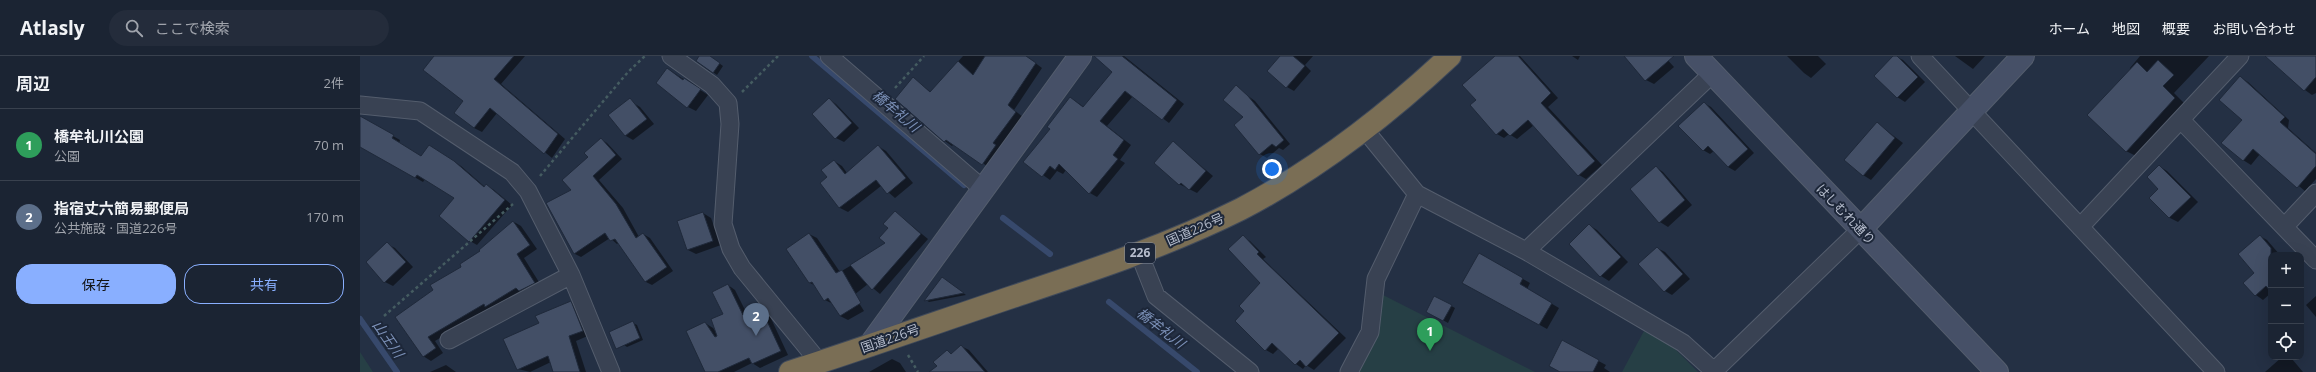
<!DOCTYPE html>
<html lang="ja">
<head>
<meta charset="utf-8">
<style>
  :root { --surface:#1b2433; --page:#242c3b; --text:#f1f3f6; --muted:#a0a4ac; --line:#39414e; --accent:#89afff }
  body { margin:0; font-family:"Open Sans","Noto Sans JP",sans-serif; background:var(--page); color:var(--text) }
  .controls { position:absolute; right:12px; bottom:12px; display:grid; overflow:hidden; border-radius:8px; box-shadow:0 4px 16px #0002 }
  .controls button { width:36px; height:36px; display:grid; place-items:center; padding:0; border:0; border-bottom:1px solid var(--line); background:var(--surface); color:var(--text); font:20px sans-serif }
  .you { position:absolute; left:912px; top:113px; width:14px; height:14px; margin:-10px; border:3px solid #fff; border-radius:50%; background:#1a73e8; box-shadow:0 0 0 6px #1a73e833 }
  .badge { display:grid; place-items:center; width:26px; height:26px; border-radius:50%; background:var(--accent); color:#fff; font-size:13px; font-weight:700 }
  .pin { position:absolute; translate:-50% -33px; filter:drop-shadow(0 1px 2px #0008) }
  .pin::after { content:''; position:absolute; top:21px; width:14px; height:12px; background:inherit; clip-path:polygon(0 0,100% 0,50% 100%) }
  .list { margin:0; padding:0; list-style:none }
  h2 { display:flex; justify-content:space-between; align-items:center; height:52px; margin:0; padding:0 16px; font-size:17px }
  h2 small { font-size:13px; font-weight:400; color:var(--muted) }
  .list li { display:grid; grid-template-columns:26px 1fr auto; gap:12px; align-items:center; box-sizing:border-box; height:72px; padding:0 16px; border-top:1px solid var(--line) }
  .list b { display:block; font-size:15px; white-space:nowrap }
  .list p { margin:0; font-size:13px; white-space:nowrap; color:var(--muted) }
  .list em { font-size:13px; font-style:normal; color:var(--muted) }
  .actions { display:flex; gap:8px; padding:12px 16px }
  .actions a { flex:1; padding:9px 0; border:1px solid var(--accent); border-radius:16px; text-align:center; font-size:14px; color:var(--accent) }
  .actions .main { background:var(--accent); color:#111 }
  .icon { flex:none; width:22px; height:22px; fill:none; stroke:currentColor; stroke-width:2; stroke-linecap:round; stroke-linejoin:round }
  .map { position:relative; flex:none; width:1956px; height:316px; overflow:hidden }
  header { display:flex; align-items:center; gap:24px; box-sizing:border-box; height:56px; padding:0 20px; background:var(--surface); border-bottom:1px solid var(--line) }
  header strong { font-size:19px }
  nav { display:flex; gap:22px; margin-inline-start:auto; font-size:14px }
  .search { width:280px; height:36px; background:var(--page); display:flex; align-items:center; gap:10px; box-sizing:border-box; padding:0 14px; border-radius:22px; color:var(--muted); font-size:15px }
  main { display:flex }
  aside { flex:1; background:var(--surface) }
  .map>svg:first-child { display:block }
</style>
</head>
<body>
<header>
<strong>Atlasly</strong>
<div class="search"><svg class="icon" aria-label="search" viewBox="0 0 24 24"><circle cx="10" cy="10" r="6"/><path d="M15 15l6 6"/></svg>ここで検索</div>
<nav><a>ホーム</a><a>地図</a><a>概要</a><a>お問い合わせ</a></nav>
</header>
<main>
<aside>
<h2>周辺<small>2件</small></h2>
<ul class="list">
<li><span class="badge" style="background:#2e9e5b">1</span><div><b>橋牟礼川公園</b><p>公園</p></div><em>70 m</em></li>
<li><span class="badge" style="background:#5c6f8a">2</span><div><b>指宿丈六簡易郵便局</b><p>公共施設 · 国道226号</p></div><em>170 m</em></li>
</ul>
<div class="actions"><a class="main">保存</a><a>共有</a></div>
</aside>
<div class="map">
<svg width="1956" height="316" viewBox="0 0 1956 316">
  <rect width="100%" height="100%" fill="#243044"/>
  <path fill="#263f45" d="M 1023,239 L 1175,316 L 997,316 L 1018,273 Z
    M 1285,273 L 1314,292 L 1338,316 L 1262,316 Z
    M 0,296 L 13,316 L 0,316 Z"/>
  <path fill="#0007" d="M 75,0 L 165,0 L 141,28 L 205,83 L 192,102 L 137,57 L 122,76 L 114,72 L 105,45 Z
    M 340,0 L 349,0 L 363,10 L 357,19 L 337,5 Z
    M 603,0 L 666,0 L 682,12 L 654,54 L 663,61 L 630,112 L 594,88 L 592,90 L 585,85 L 536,43 L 553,23 L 571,36 Z
    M 751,0 L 764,0 L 824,48 L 809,67 L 773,40 L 747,70 L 771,89 L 760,104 L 765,107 L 737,141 L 730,137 L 706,114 L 703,118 L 697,115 L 690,124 L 665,106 L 691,73 L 711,42 L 724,51 L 754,16 Z
    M 921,0 L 953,0 L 945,9 L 951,15 L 934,35 L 927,31 Z
    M 1137,0 L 1160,0 L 1198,42 L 1188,51 L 1242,109 L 1226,123 L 1219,119 L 1174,69 L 1157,83 L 1149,78 L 1144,82 L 1137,78 L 1117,44 Z
    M 1212,0 L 1220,0 L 1218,4 Z
    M 1265,0 L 1304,0 L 1314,11 L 1294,28 L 1286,24 Z
    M 1427,0 L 1458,0 L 1466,8 L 1451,22 L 1444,17 Z
    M 1535,0 L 1543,4 L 1565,26 L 1545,46 L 1537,41 Z
    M 1595,0 L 1625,0 L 1613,13 Z
    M 1780,0 L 1849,0 L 1814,37 L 1826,49 L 1778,101 L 1766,95 L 1770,12 Z
    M 1908,0 L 1954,0 L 1956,2 L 1956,37 L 1952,39 L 1945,34 Z
    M 308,13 L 348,39 L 336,55 L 328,51 Z
    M 1880,21 L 1888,26 L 1929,64 L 1928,72 L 1956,97 L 1956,123 L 1945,135 L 1900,98 L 1891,109 L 1883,104 Z
    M 876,31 L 895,45 L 930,88 L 923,94 L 919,92 L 907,102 L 900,98 Z
    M 469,43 L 476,48 L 499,72 L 484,86 L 476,82 Z
    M 272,46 L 280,51 L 294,68 L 273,84 L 266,80 L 249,59 Z
    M 1344,47 L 1351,51 L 1394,97 L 1375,115 L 1368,111 L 1354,95 L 1350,98 L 1343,94 Z
    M 0,61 L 40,84 L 39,88 L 62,101 L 76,94 L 101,110 L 125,131 L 126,129 L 134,134 L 152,149 L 117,189 L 110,185 L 80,160 L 95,142 L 65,123 L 63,126 L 0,90 Z
    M 1518,68 L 1543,87 L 1511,124 L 1503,119 Z
    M 241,83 L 247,87 L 262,103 L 239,124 L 263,152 L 279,181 L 283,178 L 290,182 L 313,215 L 292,229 L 286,226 L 259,187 L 257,188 L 250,182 L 221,201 L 215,198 L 187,148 L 213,135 Z
    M 814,87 L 853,120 L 837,137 L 819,128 Z
    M 518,90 L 526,95 L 553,127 L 535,142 L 521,130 L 488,156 L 480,152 L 461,127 L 468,121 L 474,105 L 482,110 L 487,117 Z
    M 1799,110 L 1807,115 L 1838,146 L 1818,166 L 1810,162 L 1790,142 L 1800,133 Z
    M 1296,111 L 1303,116 L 1332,149 L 1308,171 L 1300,166 L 1271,133 Z
    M 535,156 L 568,183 L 520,238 L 508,228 L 494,239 L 504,255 L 488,264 L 480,260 L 473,248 L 465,244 L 456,230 L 450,227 L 449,178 L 457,182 L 480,216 L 527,188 Z
    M 343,157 L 351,162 L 361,189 L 336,198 L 328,194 Z
    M 154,166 L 161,170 L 177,193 L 164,202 L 182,231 L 133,254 L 130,252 L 75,285 L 83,297 L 71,305 L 63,300 L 75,234 L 122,195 Z
    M 1229,169 L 1237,174 L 1268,206 L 1249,225 L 1241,220 Z
    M 1900,180 L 1907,184 L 1920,199 L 1911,199 L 1911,237 L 1903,244 L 1896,239 Z
    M 883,181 L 890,185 L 906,201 L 903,203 L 986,282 L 954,314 L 946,309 L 943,313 L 936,308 L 919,292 L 913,298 L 906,294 L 886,255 L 901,227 Z
    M 27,188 L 35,192 L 53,211 L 33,230 L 25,226 Z
    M 1297,192 L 1305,196 L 1330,223 L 1312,239 L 1305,235 Z
    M 1119,198 L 1170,227 L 1167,233 L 1199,252 L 1187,273 L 1103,226 Z
    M 586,224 L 606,239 L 569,246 L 566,244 Z
    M 368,229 L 375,234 L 387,258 L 400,251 L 408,256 L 428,299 L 400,312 L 392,307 L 374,316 L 346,316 L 345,267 L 353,272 L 357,277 L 364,258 Z
    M 1956,240 L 1956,261 L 1946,249 Z
    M 1075,241 L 1095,252 L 1088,267 L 1067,255 Z
    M 211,246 L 219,251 L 230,279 L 216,285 L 226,316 L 194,316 L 191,306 L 170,316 L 158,313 L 181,267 Z
    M 273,267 L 277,269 L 283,284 L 267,291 L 264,289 Z
    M 1203,286 L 1246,309 L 1244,312 L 1250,316 L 1201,316 Z
    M 601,290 L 609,294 L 628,316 L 584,316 L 587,295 L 592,298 Z
    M 1922,301 L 1932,303 L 1943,316 L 1905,316 Z
    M 532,303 L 540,307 L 546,316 L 509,316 Z
    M 86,309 L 96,316 L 70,316 Z"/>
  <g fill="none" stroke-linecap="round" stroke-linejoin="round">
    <path stroke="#37496c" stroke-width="6" d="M 452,0 L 604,129
      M 643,162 L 690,198
      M 749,246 L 837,316
      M 0,263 L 37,316"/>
  </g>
  <path fill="#434f66" stroke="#1f293a" d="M 74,0 L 154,0 L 134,23 L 198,78 L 184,98 L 130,52 L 114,72 L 94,57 L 103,45 L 63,14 Z
    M 339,0 L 350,0 L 360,7 L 353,17 L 336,5 Z
    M 625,0 L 666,0 L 676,7 L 648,49 L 656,56 L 633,87 L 636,89 L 622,109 L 586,84 L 584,86 L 535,43 L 553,21 L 570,36 L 598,5 L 613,19 Z
    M 734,0 L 762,0 L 817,44 L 802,64 L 765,35 L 740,65 L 764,84 L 753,99 L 758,103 L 729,138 L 699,108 L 695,114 L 690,110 L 682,121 L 663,106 L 690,73 L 687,71 L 710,41 L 723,51 L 752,16 Z
    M 920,0 L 933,0 L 945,10 L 926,32 L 907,15 Z
    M 1135,0 L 1158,0 L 1191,37 L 1181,47 L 1235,105 L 1218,120 L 1168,64 L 1150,80 L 1143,73 L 1136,79 L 1110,49 L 1116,44 L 1102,29 Z
    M 1264,0 L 1314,0 L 1285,25 Z
    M 1533,0 L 1537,0 L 1558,21 L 1537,42 L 1514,20 Z
    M 1905,0 L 1956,0 L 1956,21 L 1944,35 Z
    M 1798,4 L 1814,19 L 1803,30 L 1815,42 L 1766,96 L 1727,59 L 1777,6 L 1787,16 Z
    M 307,12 L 323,24 L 324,22 L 341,33 L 327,52 L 296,27 Z
    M 1880,20 L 1925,61 L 1920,66 L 1956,98 L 1956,110 L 1937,132 L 1893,93 L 1883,105 L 1861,87 L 1882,64 L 1859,44 Z
    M 876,29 L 888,40 L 924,84 L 916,91 L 912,88 L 899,99 L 874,69 L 883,61 L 863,44 Z
    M 270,42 L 287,63 L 265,80 L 248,59 Z
    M 469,42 L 492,67 L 475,83 L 452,58 Z
    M 1344,46 L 1388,93 L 1368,111 L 1348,90 L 1343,95 L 1318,70 Z
    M 0,60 L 34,79 L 32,82 L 61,100 L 69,89 L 94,105 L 124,131 L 126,128 L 145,144 L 109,186 L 79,160 L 94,142 L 57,119 L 55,122 L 0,91 Z
    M 1517,66 L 1535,82 L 1503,120 L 1484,104 Z
    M 241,82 L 256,99 L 233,120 L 256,148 L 276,182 L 283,177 L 307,211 L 285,226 L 255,183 L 250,185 L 245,177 L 214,198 L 186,147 L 211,134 L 202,124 L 228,101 L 224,97 Z
    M 813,85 L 846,115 L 829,134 L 821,127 L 819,129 L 794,107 Z
    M 518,89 L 546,122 L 527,138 L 516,124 L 479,152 L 460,127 L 467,121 L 461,114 L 474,104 L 485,118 Z
    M 1799,109 L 1831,141 L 1809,162 L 1789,142 L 1798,133 L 1787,121 Z
    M 1296,110 L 1325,144 L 1299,167 L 1270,133 Z
    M 535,155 L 561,178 L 512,234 L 490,209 L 525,187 L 519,182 L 528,172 L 523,168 Z
    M 343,156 L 353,185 L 327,194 L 317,165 Z
    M 153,165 L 170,189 L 157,198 L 175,227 L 159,235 L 156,232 L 125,251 L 124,248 L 68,281 L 76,292 L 63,301 L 35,261 L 73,234 L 70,229 L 101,211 L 100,208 L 120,195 L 119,194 Z
    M 1229,168 L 1261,201 L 1240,221 L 1209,188 Z
    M 449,177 L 476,217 L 482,214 L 501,247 L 480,260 L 468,242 L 464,245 L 452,226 L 449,227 L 426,193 Z
    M 883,179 L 899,196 L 897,198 L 979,277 L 946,311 L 940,304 L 935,309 L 912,287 L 905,295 L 875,265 L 884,255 L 879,250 L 900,227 L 868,193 Z
    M 1900,179 L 1911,192 L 1911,236 L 1906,230 L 1895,240 L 1883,227 L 1894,217 L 1878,198 Z
    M 27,186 L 46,206 L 24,227 L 6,206 Z
    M 1297,191 L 1323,218 L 1304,236 L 1278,208 Z
    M 1119,197 L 1163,222 L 1160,228 L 1192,247 L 1179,269 L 1102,227 Z
    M 582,221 L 604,237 L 564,245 Z
    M 368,228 L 383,259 L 400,250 L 421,295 L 392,308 L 389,302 L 358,316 L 345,316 L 326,275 L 345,266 L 355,281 L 357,280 L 351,263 L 363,258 L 352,236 Z
    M 1074,240 L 1092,249 L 1083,265 L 1066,256 Z
    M 211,245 L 223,275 L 209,280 L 220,316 L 193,316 L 188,300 L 157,314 L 143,283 L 179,267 L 175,260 Z
    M 273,265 L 280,282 L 256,293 L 249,276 Z
    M 1202,284 L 1239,304 L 1233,316 L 1200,316 L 1189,310 Z
    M 601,289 L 625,316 L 569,316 L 577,310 L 573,306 L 587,294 L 591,298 Z"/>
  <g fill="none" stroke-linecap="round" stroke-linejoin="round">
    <defs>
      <path id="street" d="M 311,0 L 352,29 L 368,47 L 370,68 L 363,168 L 371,193 L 382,212 L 459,306
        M 469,0 L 623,133
        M 1560,0 L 1856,316
        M 0,49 L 60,55 L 152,116 L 168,135 L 211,219 L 251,316
        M 1821,64 L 1956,204
        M 1005,74 L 1057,138 L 1166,195 L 1323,287 L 1355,316
        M 1925,170 L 1956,137
        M 1720,171 L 1880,0
        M 1166,195 L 1353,17
        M 779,197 L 796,240 L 890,316
        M 89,284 L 211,219
        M 1354,315 L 1501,173
        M 989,316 L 1010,276 L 1016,223 L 1057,138"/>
      <path id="secondary" d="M 1336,0 L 1637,316
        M 1501,173 L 1663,0
        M 510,289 L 720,0"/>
      <path id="highway" d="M 430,316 C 504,292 578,266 652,241 C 730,215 807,190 881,153 C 958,113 1027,59 1090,0"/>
    </defs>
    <use href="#street" stroke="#545d6d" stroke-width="19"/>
    <use href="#secondary" stroke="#545d6d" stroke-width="24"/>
    <use href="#highway" stroke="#404a5a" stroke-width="24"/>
    <path stroke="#455c61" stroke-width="2.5" stroke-dasharray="3 3" stroke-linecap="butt" d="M 535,32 L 564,0
      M 382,36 L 418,0
      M 180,120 L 268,16 L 285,0
      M 24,260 L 153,148
      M 548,299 L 558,316"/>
    <use href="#street" stroke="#394253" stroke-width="17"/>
    <use href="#secondary" stroke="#465067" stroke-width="22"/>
    <use href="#highway" stroke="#7a6e55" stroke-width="22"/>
  </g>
  <g text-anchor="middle" stroke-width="4" stroke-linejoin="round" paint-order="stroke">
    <rect fill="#1d2739" stroke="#8890a1" stroke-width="1" x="765" y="187" width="30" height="20" rx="3"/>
    <g font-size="12" font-weight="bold" fill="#b6bdcd">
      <text x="780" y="201">226</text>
    </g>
    <g font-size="13" fill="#b6bdcd" stroke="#1d2739">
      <text transform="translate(1486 158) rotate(46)" y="5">はしむれ通り</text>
      <text transform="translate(835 173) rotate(-24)" y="5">国道226号</text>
      <text transform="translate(530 282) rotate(-19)" y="5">国道226号</text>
    </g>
    <g font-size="14" font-style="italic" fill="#7b90b7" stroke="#1d2739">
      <text transform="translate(536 55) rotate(40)" y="5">橋牟礼川</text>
      <text transform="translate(801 272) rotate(38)" y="5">橋牟礼川</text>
      <text transform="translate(28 283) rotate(55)" y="5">山王川</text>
    </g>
  </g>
</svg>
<div class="controls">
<button>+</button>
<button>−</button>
<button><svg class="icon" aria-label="locate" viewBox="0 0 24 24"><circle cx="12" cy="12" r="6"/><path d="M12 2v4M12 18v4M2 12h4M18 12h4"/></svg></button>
</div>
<div class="you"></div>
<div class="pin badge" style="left:1070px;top:295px;background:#2e9e5b">1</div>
<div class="pin badge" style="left:396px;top:280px;background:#5c6f8a">2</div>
</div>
</main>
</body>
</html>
